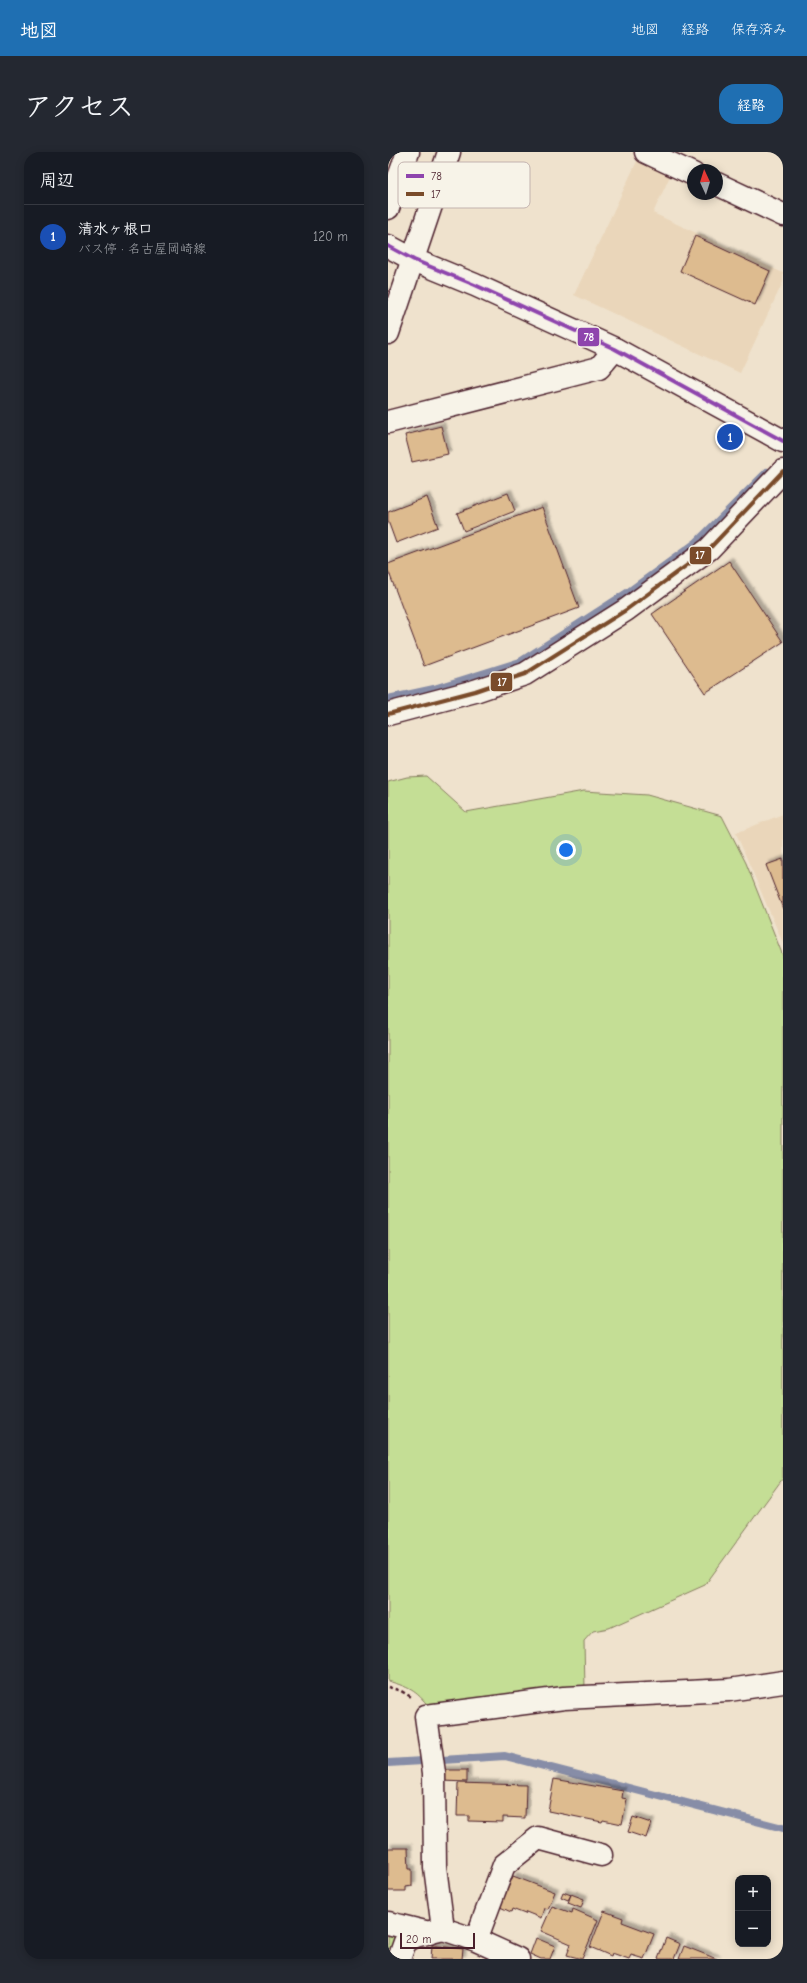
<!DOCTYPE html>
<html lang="ja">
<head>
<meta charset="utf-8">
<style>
  :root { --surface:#171b24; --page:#242831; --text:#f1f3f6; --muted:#9ea1a6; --line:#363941; --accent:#1f6fb2 }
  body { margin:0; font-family:"Comic Neue","Klee One",sans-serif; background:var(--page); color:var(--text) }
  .controls { position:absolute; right:12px; bottom:12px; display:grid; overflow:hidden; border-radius:8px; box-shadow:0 2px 10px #0003 }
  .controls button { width:36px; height:36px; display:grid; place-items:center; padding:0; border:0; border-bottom:1px solid var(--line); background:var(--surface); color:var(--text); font:20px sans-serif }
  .compass { position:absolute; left:299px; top:12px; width:36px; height:36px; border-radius:50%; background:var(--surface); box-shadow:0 2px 10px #0003; rotate:356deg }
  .scale { position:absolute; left:12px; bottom:10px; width:75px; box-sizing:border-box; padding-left:4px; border:2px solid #4a1f2b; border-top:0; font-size:11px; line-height:14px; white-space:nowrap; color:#4a1f2b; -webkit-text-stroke:3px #f7f3e8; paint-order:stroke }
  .you { position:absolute; left:178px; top:698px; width:14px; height:14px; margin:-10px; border:3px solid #fff; border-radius:50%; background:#1a73e8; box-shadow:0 0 0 6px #1a73e833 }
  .badge { display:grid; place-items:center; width:26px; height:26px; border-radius:50%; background:var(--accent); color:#fff; font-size:13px; font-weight:700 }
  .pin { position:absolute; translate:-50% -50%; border:2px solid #fff; box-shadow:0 1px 4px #0006 }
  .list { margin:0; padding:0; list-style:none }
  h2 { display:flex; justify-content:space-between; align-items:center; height:52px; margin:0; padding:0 16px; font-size:17px }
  h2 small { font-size:13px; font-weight:400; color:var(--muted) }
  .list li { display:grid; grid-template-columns:26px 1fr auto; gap:12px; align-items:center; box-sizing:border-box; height:64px; padding:0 16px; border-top:1px solid var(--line) }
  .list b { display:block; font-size:15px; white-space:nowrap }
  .list p { margin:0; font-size:13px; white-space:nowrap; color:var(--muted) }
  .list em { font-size:13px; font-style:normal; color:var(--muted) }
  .map { position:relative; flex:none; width:395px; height:1807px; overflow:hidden; border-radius:16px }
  header { display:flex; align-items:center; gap:24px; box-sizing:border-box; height:56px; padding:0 20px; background:var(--accent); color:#fff }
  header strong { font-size:19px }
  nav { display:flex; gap:22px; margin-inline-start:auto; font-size:14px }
  .intro { display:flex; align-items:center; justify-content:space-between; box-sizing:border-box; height:96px; padding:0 24px }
  h1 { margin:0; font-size:28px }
  .button { padding:10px 18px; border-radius:16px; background:var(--accent); color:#fff; font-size:14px; font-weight:700 }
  main { display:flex; gap:24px; padding:0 24px }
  aside { flex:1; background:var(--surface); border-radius:16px; box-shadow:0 2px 10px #0003 }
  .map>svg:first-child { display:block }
</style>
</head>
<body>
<header>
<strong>地図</strong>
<nav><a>地図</a><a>経路</a><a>保存済み</a></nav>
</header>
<div class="intro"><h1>アクセス</h1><a class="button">経路</a></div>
<main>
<aside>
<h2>周辺<small></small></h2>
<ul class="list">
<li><span class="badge" style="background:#1a4fb4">1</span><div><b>清水ヶ根口</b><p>バス停 · 名古屋岡崎線</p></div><em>120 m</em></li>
</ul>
</aside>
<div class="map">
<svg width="395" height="1807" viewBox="0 0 395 1807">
  <defs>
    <filter id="shadow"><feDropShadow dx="3.5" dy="-3.5" stdDeviation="1" flood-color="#0004"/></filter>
  </defs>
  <rect width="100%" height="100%" fill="#efe2cd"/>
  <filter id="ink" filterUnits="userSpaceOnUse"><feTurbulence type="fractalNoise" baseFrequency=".025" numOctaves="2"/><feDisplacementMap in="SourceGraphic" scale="8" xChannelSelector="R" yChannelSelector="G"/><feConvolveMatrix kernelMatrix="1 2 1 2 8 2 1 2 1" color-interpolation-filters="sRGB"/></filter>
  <g filter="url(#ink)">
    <path fill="#ead6ba" d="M 250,7 L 283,22 L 265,61 L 395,121 L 395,130 L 352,221 L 186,143 Z
      M 395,662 L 395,791 L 348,681 Z"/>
    <path fill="#c4de95" stroke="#877e60" d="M 38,624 L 78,660 L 196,639 L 259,643 L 334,664 L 358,711 L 395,804 L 395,1326 L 317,1433 L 221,1476 L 205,1479 L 196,1489 L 197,1537 L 41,1555 C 28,1538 20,1535 0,1529 L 0,630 L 19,625 Z
      M 0,1783 L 9,1785 L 2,1807 L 0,1807 Z"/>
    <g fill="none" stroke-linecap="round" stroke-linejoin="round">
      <path stroke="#878da7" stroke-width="8" d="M 0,547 L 46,537 L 132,510 L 242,439 L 308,391 L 379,320
        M 54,1608 L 117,1604 L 395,1676
        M 0,1611 L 35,1609"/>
    </g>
    <path fill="#ddbb8f" stroke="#4a1f2b" filter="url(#shadow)" d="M 307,84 L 382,119 L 367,153 L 292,119 Z
      M 53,274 L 60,302 L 24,310 L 17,283 Z
      M 120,341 L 127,359 L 76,379 L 69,361 Z
      M 39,345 L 50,375 L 8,391 L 0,369 L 0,360 Z
      M 154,355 L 191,456 L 36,514 L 0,418 L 0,412 Z
      M 341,409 L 395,490 L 317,541 L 264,462 Z
      M 395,707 L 395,757 L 378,713 Z
      M 54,1618 L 79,1618 L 79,1630 L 54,1629 Z
      M 166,1627 L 235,1639 L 234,1646 L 239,1647 L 234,1672 L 215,1668 L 214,1670 L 160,1659 Z
      M 70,1631 L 138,1633 L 137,1666 L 115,1665 L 115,1670 L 81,1669 L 81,1664 L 69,1664 Z
      M 245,1665 L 263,1671 L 258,1686 L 240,1680 Z
      M 0,1696 L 20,1696 L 21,1717 L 24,1717 L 24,1734 L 18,1735 L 18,1739 L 0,1739 Z
      M 125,1724 L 167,1740 L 160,1757 L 156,1756 L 153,1766 L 138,1760 L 137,1762 L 124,1757 L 123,1760 L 112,1755 Z
      M 175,1740 L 183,1743 L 180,1748 L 173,1745 Z
      M 183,1742 L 196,1747 L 193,1756 L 180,1751 Z
      M 164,1754 L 184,1761 L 185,1757 L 210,1768 L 194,1807 L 179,1803 L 183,1792 L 153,1779 Z
      M 216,1759 L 235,1766 L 234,1770 L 266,1782 L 256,1807 L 243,1803 L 241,1807 L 224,1801 L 223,1804 L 202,1795 Z
      M 148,1786 L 167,1794 L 162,1807 L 153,1807 L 142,1802 Z
      M 278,1786 L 292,1792 L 286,1807 L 270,1807 Z
      M 44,1793 L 75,1797 L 74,1807 L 43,1807 Z
      M 296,1794 L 329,1807 L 291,1807 Z"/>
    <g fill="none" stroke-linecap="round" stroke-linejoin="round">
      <defs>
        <path id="minor" d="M 258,0 L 305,22
          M 329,32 L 395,63
          M 0,270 L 211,216 L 227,197
          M 0,562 L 87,539 L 137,522 L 238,458 L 321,397 L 395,319
          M 0,1771 L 41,1781
          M 55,1777 L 47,1715 L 46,1621 L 38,1564 L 176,1546 L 341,1538 L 395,1530
          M 88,1788 L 116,1713 L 150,1686 L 213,1703
          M 11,1807 L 17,1790 L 27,1784 L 55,1777 L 88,1788 L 130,1807"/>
        <path id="major" d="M 0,56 L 20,0
          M 0,94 L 26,108 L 87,133 L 227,197 L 395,289
          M 0,181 L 61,0"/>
      </defs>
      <use href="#minor" stroke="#4a1f2b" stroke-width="25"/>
      <use href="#major" stroke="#4a1f2b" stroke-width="25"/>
      <path stroke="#4a1f2b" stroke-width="2.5" stroke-dasharray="4 3" stroke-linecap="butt" d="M 0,1535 L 13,1539 L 25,1546"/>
      <use href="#minor" stroke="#f7f3e8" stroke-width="22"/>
      <use href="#major" stroke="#f7f3e8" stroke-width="22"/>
      <defs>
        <path id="bus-1" d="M 0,94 L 26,108 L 87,133 L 227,197 L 395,289"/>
        <path id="bus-2" d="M 0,562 L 87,539 L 137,522 L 238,458 L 321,397 L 395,319"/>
      </defs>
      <use href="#bus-1" stroke="#f7f3e8" stroke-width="7"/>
      <use href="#bus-2" stroke="#f7f3e8" stroke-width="7"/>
      <use href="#bus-1" stroke="#8e44ad" stroke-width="4"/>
      <use href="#bus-2" stroke="#7a4b2a" stroke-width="4"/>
    </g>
  </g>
  <rect x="10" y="10" width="132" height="46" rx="6" fill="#f7f3e8" stroke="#c3b3af" stroke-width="1"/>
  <rect x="18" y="22" width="18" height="4" fill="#8e44ad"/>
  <rect x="18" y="40" width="18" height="4" fill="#7a4b2a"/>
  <g font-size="11" fill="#4a1f2b">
    <text x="43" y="28">78</text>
    <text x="43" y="46">17</text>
  </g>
  <g stroke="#f7f3e8" stroke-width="1.5">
    <rect x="189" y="175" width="23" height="20" rx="4" fill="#8e44ad"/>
    <rect x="301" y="394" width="23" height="19" rx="4" fill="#7a4b2a"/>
    <rect x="102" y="520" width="23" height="20" rx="4" fill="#7a4b2a"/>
  </g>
  <g font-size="11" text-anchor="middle" font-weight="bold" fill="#fff">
    <text x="201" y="189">78</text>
    <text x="312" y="407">17</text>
    <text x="114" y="534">17</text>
  </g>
</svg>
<div class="controls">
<button>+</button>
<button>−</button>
</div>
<svg class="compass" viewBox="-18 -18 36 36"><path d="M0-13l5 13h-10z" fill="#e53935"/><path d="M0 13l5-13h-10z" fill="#9ea1a6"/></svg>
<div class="scale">20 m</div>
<div class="you"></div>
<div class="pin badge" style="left:342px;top:285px;background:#1a4fb4">1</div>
</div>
</main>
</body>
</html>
